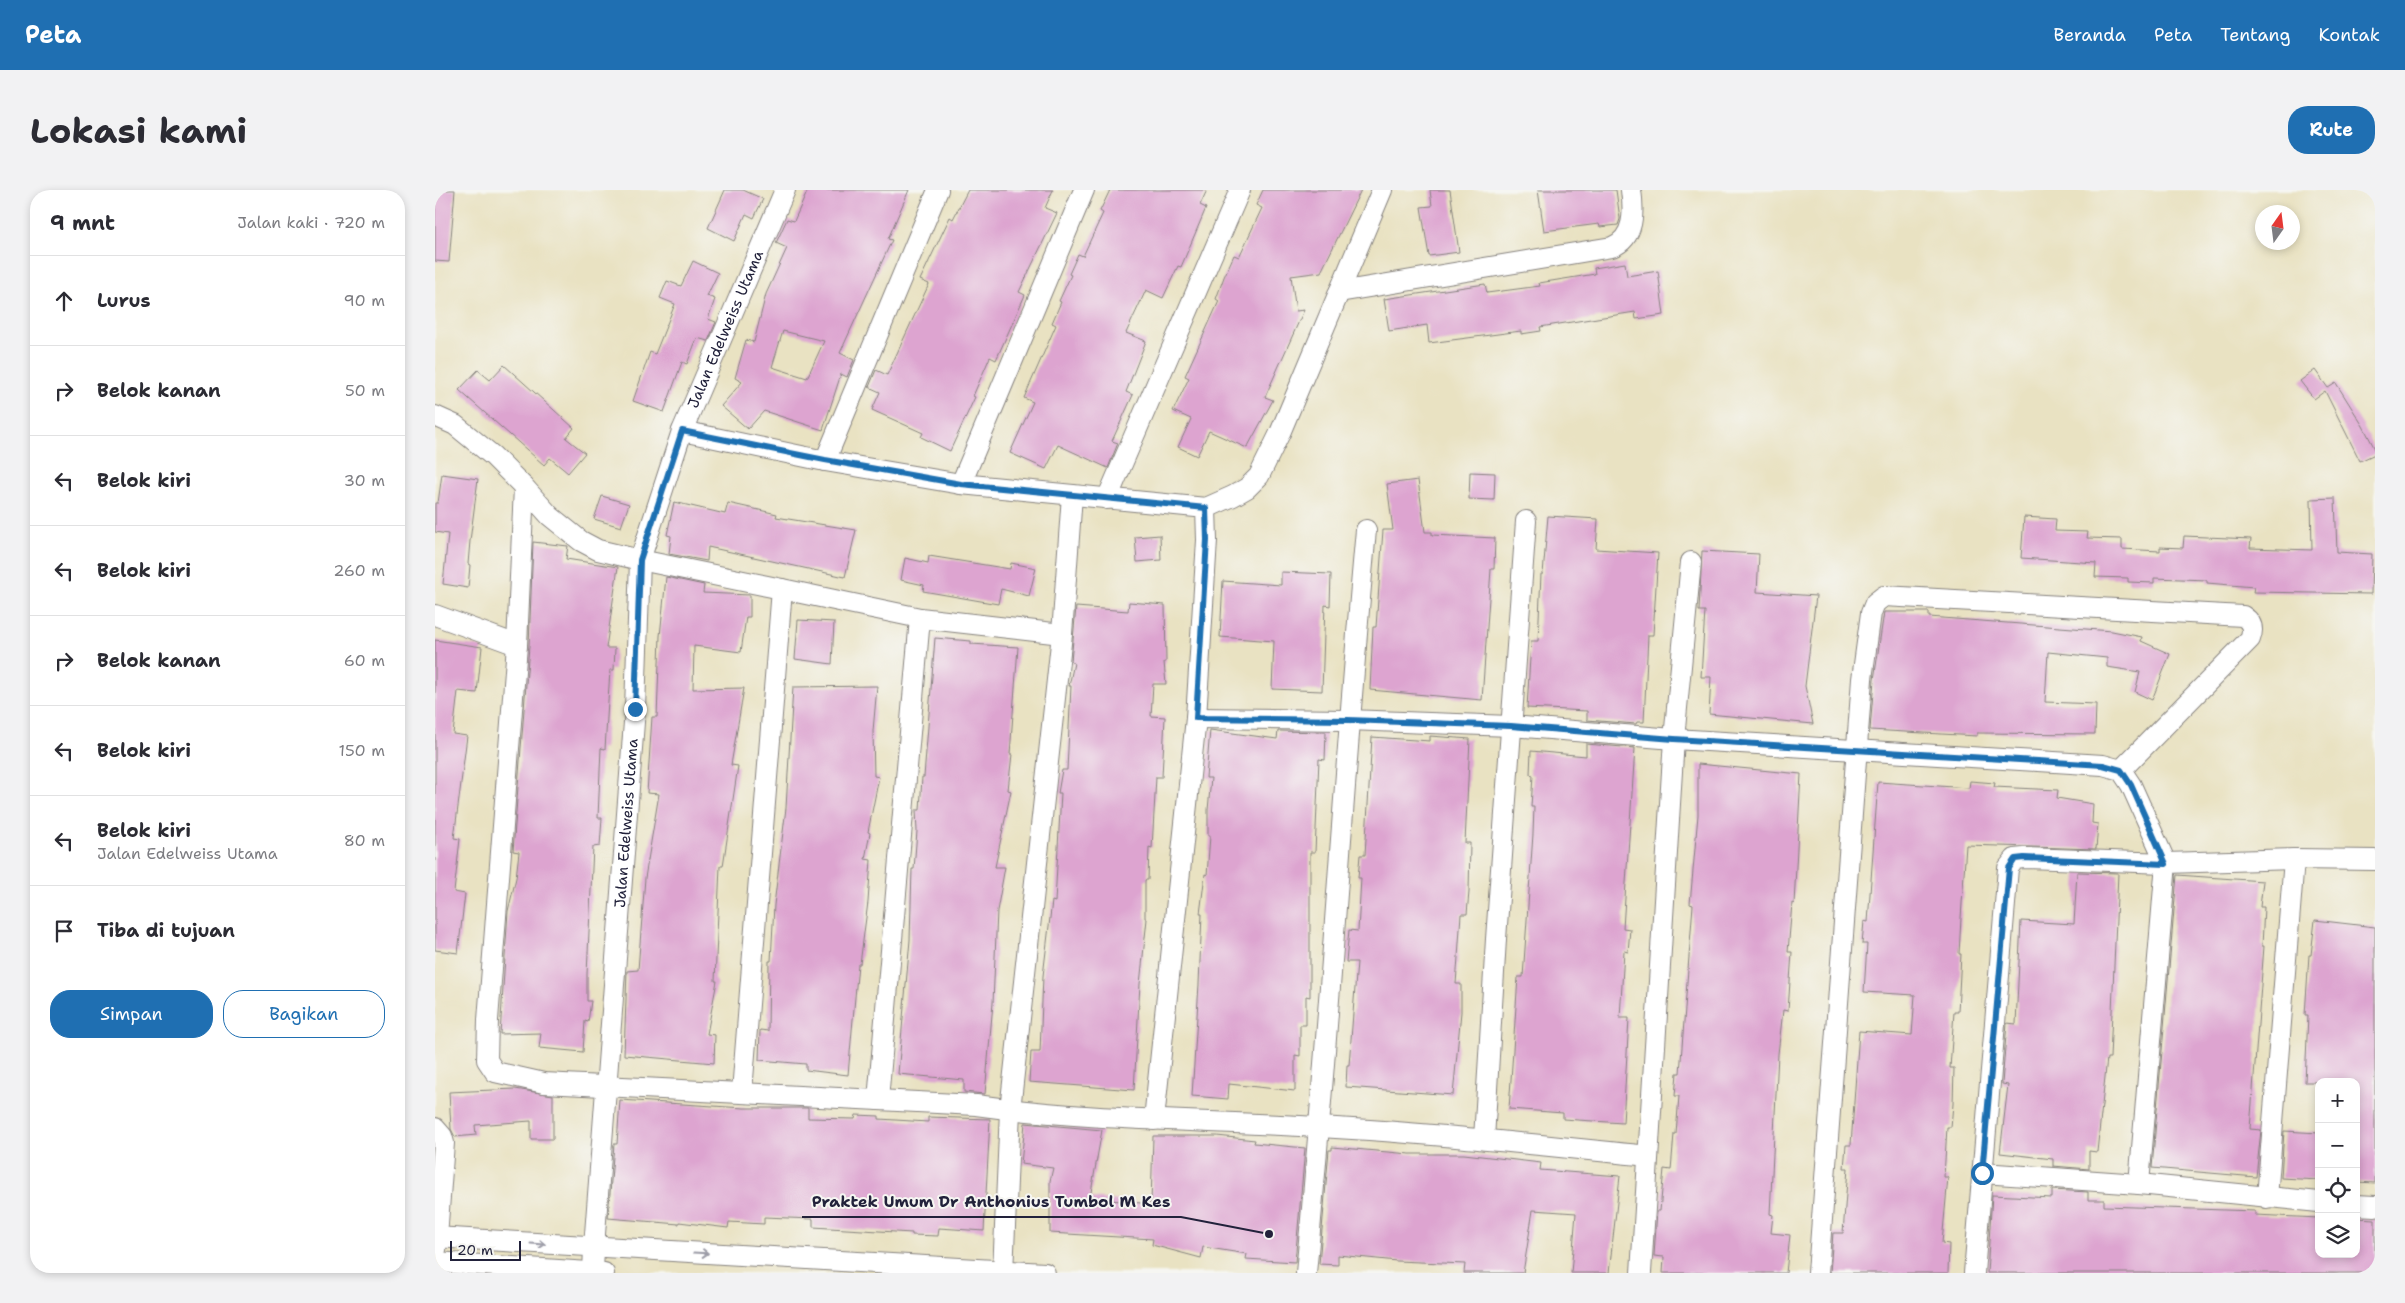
<!DOCTYPE html>
<html lang="id">
<head>
<meta charset="utf-8">
<style>
  :root { --surface:#fff; --page:#f2f2f3; --text:#2b2b33; --muted:#7c7c81; --line:#e1e1e2; --accent:#1f6fb2 }
  body { margin:0; font-family:"Shantell Sans",sans-serif; background:var(--page); color:var(--text) }
  .controls { position:absolute; right:15px; bottom:15px; display:grid; overflow:hidden; border-radius:10px; box-shadow:0 2px 8px #0003 }
  .controls button { width:45px; height:45px; display:grid; place-items:center; padding:0; border:0; border-bottom:1px solid var(--line); background:var(--surface); color:var(--text); font:25px sans-serif }
  .compass { position:absolute; left:1820px; top:15px; width:45px; height:45px; border-radius:50%; background:var(--surface); box-shadow:0 2px 8px #0003; rotate:14deg }
  .scale { position:absolute; left:15px; bottom:12px; width:71px; box-sizing:border-box; padding-left:5px; border:2px solid #22223b; border-top:0; font-size:14px; line-height:18px; white-space:nowrap; color:#22223b; -webkit-text-stroke:4px #f6f6f2; paint-order:stroke }
  .stop { position:absolute; width:15px; height:15px; margin:-11px; border:4px solid #1f6fb2; border-radius:50%; background:#fff }
  .stop.end { background:#1f6fb2; border-color:#fff; box-shadow:0 1px 5px #0008 }
  .list { margin:0; padding:0; list-style:none }
  h2 { display:flex; justify-content:space-between; align-items:center; height:65px; margin:0; padding:0 20px; font-size:21px }
  h2 small { font-size:16px; font-weight:400; color:var(--muted) }
  .list li { display:grid; grid-template-columns:32px 1fr auto; gap:15px; align-items:center; box-sizing:border-box; height:90px; padding:0 20px; border-top:1px solid var(--line) }
  .list b { display:block; font-size:19px; white-space:nowrap }
  .list p { margin:0; font-size:16px; white-space:nowrap; color:var(--muted) }
  .list em { font-size:16px; font-style:normal; color:var(--muted) }
  .actions { display:flex; gap:10px; padding:15px 20px }
  .actions a { flex:1; padding:11px 0; border:1px solid var(--accent); border-radius:20px; text-align:center; font-size:18px; color:var(--accent) }
  .actions .main { background:var(--accent); color:#fff }
  .icon { flex:none; width:28px; height:28px; fill:none; stroke:currentColor; stroke-width:2; stroke-linecap:round; stroke-linejoin:round }
  .map { position:relative; flex:none; width:1940px; height:1083px; overflow:hidden; border-radius:20px }
  header { display:flex; align-items:center; gap:30px; box-sizing:border-box; height:70px; padding:0 25px; background:var(--accent); color:#fff }
  header strong { font-size:24px }
  nav { display:flex; gap:28px; margin-inline-start:auto; font-size:18px }
  .intro { display:flex; align-items:center; justify-content:space-between; box-sizing:border-box; height:120px; padding:0 30px }
  h1 { margin:0; font-size:35px }
  .button { padding:12px 22px; border-radius:20px; background:var(--accent); color:#fff; font-size:18px; font-weight:700 }
  main { display:flex; gap:30px; padding:0 30px }
  aside { flex:1; background:var(--surface); border-radius:20px; box-shadow:0 2px 8px #0003 }
  .map>svg:first-child { display:block }
</style>
</head>
<body>
<header>
<strong>Peta</strong>
<nav><a>Beranda</a><a>Peta</a><a>Tentang</a><a>Kontak</a></nav>
</header>
<div class="intro"><h1>Lokasi kami</h1><a class="button">Rute</a></div>
<main>
<aside>
<h2>9 mnt<small>Jalan kaki · 720 m</small></h2>
<ul class="list">
<li><svg class="icon" aria-label="ahead" viewBox="0 0 24 24"><path d="M12 20V5M6 11l6-6 6 6"/></svg><div><b>Lurus</b></div><em>90 m</em></li>
<li><svg class="icon" aria-label="right" viewBox="0 0 24 24"><path d="M7 20v-9h11M14 6l5 5-5 5"/></svg><div><b>Belok kanan</b></div><em>50 m</em></li>
<li><svg class="icon" aria-label="left" viewBox="0 0 24 24"><path d="M17 20v-9H6M10 6l-5 5 5 5"/></svg><div><b>Belok kiri</b></div><em>30 m</em></li>
<li><svg class="icon" aria-label="left" viewBox="0 0 24 24"><path d="M17 20v-9H6M10 6l-5 5 5 5"/></svg><div><b>Belok kiri</b></div><em>260 m</em></li>
<li><svg class="icon" aria-label="right" viewBox="0 0 24 24"><path d="M7 20v-9h11M14 6l5 5-5 5"/></svg><div><b>Belok kanan</b></div><em>60 m</em></li>
<li><svg class="icon" aria-label="left" viewBox="0 0 24 24"><path d="M17 20v-9H6M10 6l-5 5 5 5"/></svg><div><b>Belok kiri</b></div><em>150 m</em></li>
<li><svg class="icon" aria-label="left" viewBox="0 0 24 24"><path d="M17 20v-9H6M10 6l-5 5 5 5"/></svg><div><b>Belok kiri</b><p>Jalan Edelweiss Utama</p></div><em>80 m</em></li>
<li><svg class="icon" aria-label="arrive" viewBox="0 0 24 24"><path d="M6 21V4h12l-3 4 3 4H6"/></svg><div><b>Tiba di tujuan</b></div></li>
</ul>
<div class="actions"><a class="main">Simpan</a><a>Bagikan</a></div>
</aside>
<div class="map">
<svg width="1940" height="1083" viewBox="0 0 1940 1083">
  <rect width="100%" height="100%" fill="#f6f6f2"/>
  <filter id="ink" filterUnits="userSpaceOnUse"><feTurbulence type="fractalNoise" baseFrequency=".02" numOctaves="2"/><feDisplacementMap in="SourceGraphic" scale="10" xChannelSelector="R" yChannelSelector="G"/><feConvolveMatrix kernelMatrix="1 2 1 2 8 2 1 2 1" color-interpolation-filters="sRGB"/></filter>
  <filter id="wash" filterUnits="userSpaceOnUse"><feTurbulence type="fractalNoise" baseFrequency=".0096" numOctaves="4" result="noise"/><feDisplacementMap in="SourceGraphic" scale="20" xChannelSelector="R" yChannelSelector="G"/><feGaussianBlur stdDeviation="1.12" result="paint"/><feColorMatrix in="noise" values="0 0 0 0 0 0 0 0 0 0 0 0 0 0 0 0 0 1.4 0 .05"/><feComposite in="paint" operator="in"/></filter>
  <g filter="url(#wash)">
    <rect width="100%" height="100%" fill="#e9e2c2"/>
    <g id="blocks">
      <path fill="#dda4d0" fill-rule="evenodd" d="M 0,0 L 20,0 L 14,72 L 0,71 Z
        M 290,0 L 308,0 L 328,9 L 319,28 L 311,24 L 299,51 L 273,38 Z
        M 373,0 L 474,0 L 453,49 L 457,50 L 405,163 L 419,170 L 412,187 L 406,184 L 388,240 L 329,221 L 313,239 L 286,216 L 307,192 L 300,188 L 311,150 L 319,152 L 331,104 L 352,58 L 341,53 L 352,29 L 359,31 ZM 348,141 L 389,151 L 372,188 L 337,177 Z
        M 533,0 L 618,0 L 610,18 L 622,23 L 584,102 L 590,105 L 561,170 L 555,167 L 538,206 L 540,207 L 515,261 L 486,247 L 488,243 L 437,220 L 445,202 L 434,197 L 441,180 L 452,185 L 494,94 L 485,90 L 515,27 L 518,29 Z
        M 675,0 L 772,0 L 765,15 L 771,18 L 746,77 L 743,76 L 728,108 L 711,100 L 691,143 L 711,151 L 691,202 L 698,205 L 677,251 L 683,253 L 673,278 L 623,255 L 611,279 L 575,263 L 598,212 L 589,208 L 621,135 L 617,133 L 626,112 L 624,111 L 636,85 L 634,84 L 643,64 L 648,66 L 668,23 L 665,21 Z
        M 828,0 L 926,0 L 886,82 L 856,86 L 861,121 L 869,120 L 830,207 L 838,210 L 812,258 L 774,241 L 762,266 L 743,257 L 756,229 L 738,221 L 754,188 L 750,186 L 784,111 L 781,109 L 789,87 L 799,65 L 804,67 L 827,18 L 821,15 Z
        M 995,0 L 1015,0 L 1024,62 L 994,66 L 986,17 L 997,16 Z
        M 1103,0 L 1181,0 L 1185,29 L 1183,35 L 1165,37 L 1164,34 L 1109,41 Z
        M 258,71 L 283,83 L 272,106 L 280,109 L 273,129 L 281,132 L 273,151 L 262,148 L 252,174 L 247,172 L 229,222 L 198,211 L 215,162 L 220,164 L 240,114 L 225,108 L 232,91 L 246,96 Z
        M 1190,73 L 1192,86 L 1223,81 L 1229,125 L 1201,129 L 1200,122 L 1105,137 L 1106,141 L 1086,144 L 1086,141 L 994,153 L 992,135 L 954,141 L 949,109 L 1050,94 L 1052,103 L 1105,96 L 1104,93 L 1160,84 L 1159,78 Z
        M 69,175 L 139,238 L 131,248 L 150,263 L 133,283 L 115,268 L 109,275 L 24,200 L 43,180 L 55,190 Z
        M 1880,180 L 1893,198 L 1901,193 L 1928,236 L 1940,259 L 1940,264 L 1925,271 L 1890,201 L 1879,209 L 1865,191 Z
        M 1035,282 L 1060,283 L 1059,310 L 1034,309 Z
        M 7,284 L 43,289 L 35,351 L 33,374 L 35,375 L 33,398 L 8,394 L 13,344 L 0,342 L 0,313 L 3,313 Z
        M 983,290 L 990,342 L 997,342 L 997,345 L 1060,348 L 1059,379 L 1056,379 L 1047,510 L 935,500 L 938,437 L 941,437 L 948,340 L 958,340 L 952,294 Z
        M 167,306 L 194,314 L 186,337 L 159,329 Z
        M 1900,308 L 1902,362 L 1937,364 L 1936,404 L 1818,402 L 1819,397 L 1772,393 L 1772,390 L 1719,388 L 1719,393 L 1693,392 L 1693,388 L 1660,387 L 1661,373 L 1586,368 L 1589,327 L 1621,329 L 1620,341 L 1653,342 L 1652,348 L 1687,349 L 1687,359 L 1725,361 L 1725,357 L 1748,358 L 1749,346 L 1816,349 L 1815,358 L 1877,360 L 1876,309 Z
        M 239,312 L 290,324 L 293,313 L 342,324 L 341,327 L 421,340 L 410,387 L 273,357 L 272,371 L 234,364 L 236,346 L 232,345 Z
        M 1113,326 L 1163,329 L 1161,359 L 1223,363 L 1218,445 L 1213,445 L 1209,532 L 1202,532 L 1201,534 L 1152,530 L 1152,521 L 1092,518 L 1096,451 L 1103,451 L 1106,384 L 1108,384 Z
        M 725,345 L 726,370 L 702,372 L 700,347 Z
        M 98,352 L 133,356 L 131,369 L 183,377 L 171,458 L 180,458 L 179,480 L 175,480 L 170,559 L 166,558 L 163,628 L 167,628 L 165,656 L 158,657 L 152,784 L 152,811 L 156,811 L 153,832 L 150,831 L 148,862 L 104,858 L 106,843 L 65,844 L 73,721 L 81,688 L 84,662 L 78,661 L 94,456 Z
        M 1267,361 L 1324,364 L 1322,402 L 1381,406 L 1370,496 L 1378,534 L 1274,524 L 1276,487 L 1266,487 L 1270,421 L 1264,421 Z
        M 494,366 L 575,379 L 576,373 L 601,378 L 594,406 L 566,399 L 563,414 L 488,401 L 489,395 L 466,390 L 470,368 L 493,373 Z
        M 846,382 L 896,384 L 895,416 L 890,415 L 887,501 L 837,499 L 839,451 L 785,447 L 788,391 L 846,395 Z
        M 231,387 L 269,395 L 268,403 L 315,405 L 315,427 L 311,427 L 306,462 L 259,456 L 258,499 L 309,498 L 296,575 L 303,576 L 288,676 L 285,676 L 280,791 L 282,791 L 272,844 L 280,845 L 279,873 L 189,865 L 192,781 L 203,780 L 210,688 L 224,604 L 212,603 L 217,527 L 222,527 L 225,446 Z
        M 694,412 L 730,415 L 731,472 L 729,472 L 731,494 L 718,494 L 716,526 L 730,527 L 727,587 L 721,587 L 717,658 L 714,657 L 713,690 L 710,690 L 710,728 L 712,729 L 705,794 L 699,900 L 594,892 L 596,862 L 605,862 L 608,786 L 617,711 L 620,712 L 626,603 L 623,603 L 627,580 L 632,580 L 636,496 L 634,496 L 639,473 L 636,472 L 641,417 L 693,421 Z
        M 1449,422 L 1494,422 L 1494,427 L 1677,441 L 1707,447 L 1706,451 L 1735,464 L 1717,510 L 1700,502 L 1705,482 L 1672,477 L 1672,468 L 1613,462 L 1610,512 L 1661,514 L 1660,544 L 1542,543 L 1542,546 L 1435,540 L 1439,490 Z
        M 363,430 L 399,432 L 397,474 L 360,469 Z
        M 500,448 L 536,451 L 536,454 L 583,457 L 575,564 L 577,564 L 573,600 L 576,601 L 560,677 L 570,677 L 562,721 L 558,813 L 550,904 L 529,902 L 529,890 L 463,884 L 475,750 L 477,679 L 479,679 L 482,641 L 481,620 L 485,620 L 487,587 L 489,587 Z
        M 0,450 L 47,457 L 42,503 L 23,501 L 18,544 L 32,546 L 19,648 L 25,649 L 19,702 L 30,704 L 23,763 L 0,760 Z
        M 442,496 L 438,541 L 439,586 L 444,587 L 433,642 L 435,643 L 430,669 L 436,670 L 433,712 L 425,774 L 423,774 L 413,885 L 371,880 L 371,874 L 324,870 L 325,840 L 333,841 L 334,771 L 336,771 L 339,715 L 351,618 L 358,497 Z
        M 775,540 L 842,549 L 843,541 L 891,542 L 890,570 L 884,569 L 880,662 L 875,662 L 875,807 L 871,806 L 871,835 L 865,835 L 865,866 L 860,865 L 860,901 L 794,894 L 793,909 L 757,906 L 764,794 L 767,724 L 765,724 L 770,684 L 772,685 L 775,646 L 773,646 L 773,620 L 776,588 L 771,588 Z
        M 995,546 L 1035,549 L 1030,653 L 1035,653 L 1034,702 L 1032,724 L 1026,724 L 1023,767 L 1021,794 L 1026,794 L 1026,822 L 1018,905 L 911,897 L 912,875 L 914,875 L 922,772 L 911,772 L 914,740 L 923,741 L 926,688 L 923,688 L 925,665 L 930,665 L 937,547 L 995,551 Z
        M 1151,554 L 1200,558 L 1188,738 L 1195,739 L 1193,762 L 1189,761 L 1185,828 L 1194,828 L 1188,933 L 1128,929 L 1128,923 L 1074,919 L 1083,787 L 1088,787 L 1098,644 L 1099,617 L 1096,617 L 1098,585 L 1095,584 L 1096,561 L 1151,566 Z
        M 1263,574 L 1366,584 L 1359,714 L 1357,713 L 1353,762 L 1357,762 L 1353,821 L 1348,820 L 1343,864 L 1335,1024 L 1338,1025 L 1336,1043 L 1355,1045 L 1351,1083 L 1228,1083 L 1229,1067 L 1219,1066 L 1222,1021 L 1225,1021 L 1229,979 L 1236,980 L 1239,944 L 1241,944 L 1244,906 L 1240,906 L 1242,883 L 1245,883 L 1258,715 L 1255,714 L 1263,625 Z
        M 1535,591 L 1560,593 L 1559,597 L 1623,600 L 1622,608 L 1658,614 L 1657,633 L 1663,634 L 1661,659 L 1531,655 L 1526,728 L 1524,764 L 1526,764 L 1523,822 L 1519,822 L 1515,878 L 1519,878 L 1518,914 L 1516,937 L 1512,937 L 1509,987 L 1513,987 L 1507,1053 L 1514,1054 L 1513,1083 L 1395,1083 L 1398,1043 L 1408,1043 L 1413,978 L 1409,978 L 1411,955 L 1416,955 L 1424,841 L 1477,845 L 1480,805 L 1429,802 L 1432,754 L 1427,754 L 1429,731 L 1433,732 L 1443,592 L 1534,598 Z
        M 1642,682 L 1683,683 L 1675,868 L 1672,868 L 1662,962 L 1654,961 L 1654,979 L 1618,976 L 1618,969 L 1565,963 L 1573,895 L 1567,894 L 1572,833 L 1581,834 L 1586,731 L 1639,734 Z
        M 1742,685 L 1828,691 L 1825,717 L 1829,717 L 1827,756 L 1829,756 L 1815,939 L 1826,940 L 1821,987 L 1717,978 Z
        M 1880,730 L 1940,737 L 1940,993 L 1921,992 L 1921,892 L 1870,892 L 1873,825 L 1870,825 L 1874,765 L 1876,765 Z
        M 80,899 L 118,905 L 118,949 L 96,949 L 96,931 L 40,935 L 41,945 L 20,947 L 16,939 L 14,902 Z
        M 185,910 L 309,918 L 373,918 L 373,928 L 420,929 L 421,925 L 444,926 L 444,929 L 493,932 L 493,927 L 555,929 L 549,1041 L 504,1038 L 503,1046 L 477,1045 L 477,1043 L 378,1037 L 378,1029 L 329,1027 L 329,1034 L 294,1032 L 293,1038 L 244,1032 L 244,1034 L 173,1028 L 179,954 L 182,954 Z
        M 590,933 L 667,940 L 655,1008 L 716,1014 L 718,946 L 782,946 L 820,950 L 819,953 L 870,958 L 860,1072 L 811,1069 L 812,1064 L 768,1057 L 766,1068 L 717,1055 L 718,1049 L 615,1043 L 615,991 L 618,978 L 586,974 Z
        M 1849,941 L 1884,943 L 1884,990 L 1846,988 Z
        M 897,957 L 975,964 L 1029,964 L 1106,973 L 1105,980 L 1185,986 L 1174,1083 L 1136,1083 L 1141,1023 L 1098,1020 L 1088,1083 L 1029,1083 L 1030,1074 L 962,1071 L 903,1065 L 903,1075 L 884,1074 L 894,960 L 897,960 Z
        M 1617,1000 L 1653,1002 L 1653,1010 L 1669,1010 L 1669,1016 L 1820,1021 L 1820,1025 L 1884,1028 L 1884,1064 L 1921,1064 L 1921,1028 L 1940,1029 L 1940,1083 L 1552,1083 L 1557,1005 L 1617,1008 Z"/>
    </g>
  </g>
  <g filter="url(#ink)">
    <use href="#blocks" fill-opacity="0" stroke="#86827e" stroke-width="1"/>
    <g fill="none" stroke-linecap="round" stroke-linejoin="round">
      <defs>
        <g id="minor">
          <path d="M 904,102 L 1177,57 C 1200,48 1199,21 1196,0"/>
          <path d="M 0,226 L 20,235 L 58,266 L 89,297 L 115,326 L 146,351 L 163,360 L 205,370 L 347,399"/>
          <path d="M 247,241 L 390,271 L 526,294 L 771,318 L 772,350 L 761,528 L 719,930"/>
          <path d="M 390,271 L 503,0"/>
          <path d="M 526,294 L 649,0"/>
          <path d="M 89,297 L 82,455 L 53,830 L 52,870 L 60,882 L 109,893 L 541,915 C 655,931 771,930 885,937 C 995,943 1104,955 1213,966"/>
          <path d="M 672,309 L 805,0"/>
          <path d="M 771,318 L 798,306 L 812,298 L 824,286 L 845,243 L 947,0"/>
          <path d="M 0,425 L 82,455"/>
          <path d="M 485,428 L 627,444"/>
          <path d="M 761,528 L 913,530 L 1076,536 L 1239,549 L 1668,575 L 1686,580 L 1696,595 L 1731,673 L 1589,668 L 1580,669 L 1573,678 L 1539,1083"/>
          <path d="M 307,902 L 347,399 L 485,428 L 443,910"/>
          <path d="M 0,938 L 7,946 L 9,953 L 1,1060"/>
          <path d="M 1049,949 L 1061,749 L 1091,331"/>
          <path d="M 1547,983 L 1704,994 L 1884,1012"/>
          <path d="M 1704,994 L 1731,673 L 1859,669 L 1940,670"/>
          <path d="M 1832,1008 L 1859,669"/>
          <path d="M 1921,1015 L 1940,1016"/>
          <path d="M 0,1047 L 610,1083"/>
          <path d="M 0,1072 L 169,1083"/>
          <path id="s1" d="M 158,1083 L 159,1057 L 200,519 L 205,370 L 247,241 L 350,0"/>
          <path d="M 568,1083 L 575,920 L 627,444 L 637,305"/>
          <path d="M 871,1083 C 895,836 908,588 931,340"/>
          <path d="M 1206,1083 L 1239,549 L 1256,372"/>
          <path d="M 1383,1083 L 1427,489 L 1436,423 L 1440,413 L 1449,406 L 1808,426 C 1817,432 1819,439 1815,449 L 1686,580"/>
        </g>
      </defs>
      <use href="#minor" stroke="#86827e" stroke-width="22"/>
      <use href="#minor" stroke="#fff" stroke-width="20"/>
    </g>
    <defs><path id="oneway-shaft" d="M-6 0H5M1.5-3L5.5 0L1.5 3" fill="none" stroke-width="1.6" stroke-linecap="round" stroke-linejoin="round" transform="scale(1.25)"/></defs>
    <g stroke="#9c9ca7">
      <use href="#oneway-shaft" transform="translate(103 1054) rotate(4)"/>
      <use href="#oneway-shaft" transform="translate(266 1063) rotate(3)"/>
    </g>
  </g>
  <g fill="none" stroke-linecap="round" stroke-linejoin="round" filter="url(#ink)">
    <path stroke="#1f6fb2" stroke-width="6" d="M 200,519 L 205,370 L 247,241 L 390,270 L 526,294 L 771,318 L 772,350 L 761,528 L 913,530 L 1076,536 L 1239,549 L 1668,575 L 1686,580 L 1696,595 L 1731,674 L 1589,668 L 1580,669 L 1574,678 L 1547,983"/>
  </g>
  <g text-anchor="middle" stroke-width="4" stroke-linejoin="round" paint-order="stroke">
    <g font-size="15" fill="#22223b" stroke="#f6f6f2">
      <text dy="5" stroke="none"><textPath href="#s1" startOffset="961">Jalan Edelweiss Utama</textPath></text>
      <text dy="5" stroke="none"><textPath href="#s1" startOffset="451">Jalan Edelweiss Utama</textPath></text>
    </g>
  </g>
  <path fill="none" stroke="#22223b" stroke-width="2" d="M834 1044L746 1027H367"/>
  <circle fill="#22223b" stroke="#f6f6f2" stroke-width="2" cx="834" cy="1044" r="5"/>
  <g font-size="16" text-anchor="middle" font-weight="bold" fill="#22223b" stroke="#f6f6f2" stroke-width="4" stroke-linejoin="round" paint-order="stroke">
    <text x="556" y="1017">Praktek Umum Dr Anthonius Tumbol M Kes</text>
  </g>
</svg>
<div class="controls">
<button>+</button>
<button>−</button>
<button><svg class="icon" aria-label="locate" viewBox="0 0 24 24"><circle cx="12" cy="12" r="6"/><path d="M12 2v4M12 18v4M2 12h4M18 12h4"/></svg></button>
<button><svg class="icon" aria-label="layers" viewBox="0 0 24 24"><path d="M12 4l9 5-9 5-9-5zM3 14l9 5 9-5"/></svg></button>
</div>
<svg class="compass" viewBox="-18 -18 36 36"><path d="M0-13l5 13h-10z" fill="#e53935"/><path d="M0 13l5-13h-10z" fill="#7c7c81"/></svg>
<div class="scale">20 m</div>
<div class="stop" style="left:1547px;top:983px"></div>
<div class="stop end" style="left:200px;top:519px"></div>
</div>
</main>
</body>
</html>
